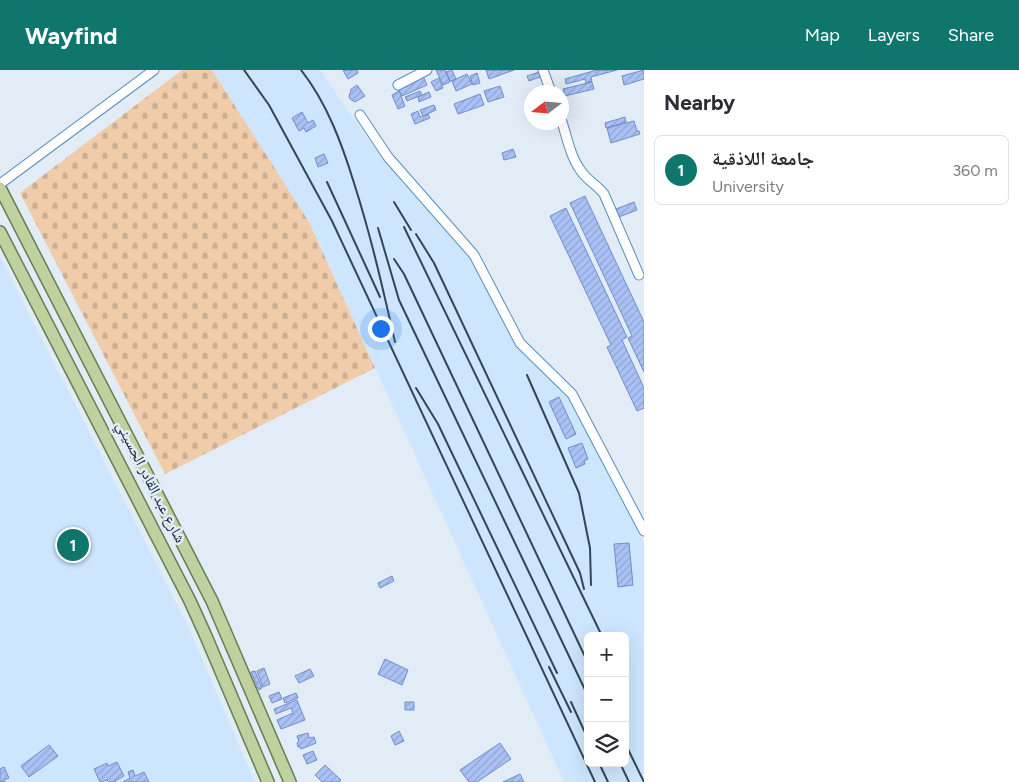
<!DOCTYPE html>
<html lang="en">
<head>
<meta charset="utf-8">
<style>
  :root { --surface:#fff; --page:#f7f7f7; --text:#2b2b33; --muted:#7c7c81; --line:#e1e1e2; --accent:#0f766e }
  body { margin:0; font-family:Figtree,"Noto Naskh Arabic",sans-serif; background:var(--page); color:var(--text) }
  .controls { position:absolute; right:15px; bottom:15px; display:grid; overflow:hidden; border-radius:8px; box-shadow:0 5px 20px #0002 }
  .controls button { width:45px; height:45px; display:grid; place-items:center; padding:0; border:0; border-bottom:1px solid var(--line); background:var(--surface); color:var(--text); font:25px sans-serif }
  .compass { position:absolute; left:524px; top:15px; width:45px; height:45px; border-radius:50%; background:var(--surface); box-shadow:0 5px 20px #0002; rotate:254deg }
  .you { position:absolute; left:380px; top:258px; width:18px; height:18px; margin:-12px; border:4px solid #fff; border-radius:50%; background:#1a73e8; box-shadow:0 0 0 8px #1a73e833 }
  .badge { display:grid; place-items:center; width:32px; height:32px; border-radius:50%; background:var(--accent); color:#fff; font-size:16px; font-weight:700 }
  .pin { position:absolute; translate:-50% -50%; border:2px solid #fff; box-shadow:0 1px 5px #0006 }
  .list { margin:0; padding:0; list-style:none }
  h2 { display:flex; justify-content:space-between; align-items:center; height:65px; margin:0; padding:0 20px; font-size:21px }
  h2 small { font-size:16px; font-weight:400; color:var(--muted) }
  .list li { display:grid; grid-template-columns:32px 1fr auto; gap:15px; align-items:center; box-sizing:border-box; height:70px; margin:0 10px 10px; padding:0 10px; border:1px solid var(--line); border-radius:8px }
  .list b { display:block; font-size:19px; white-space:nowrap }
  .list p { margin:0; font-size:16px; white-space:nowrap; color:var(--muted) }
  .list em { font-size:16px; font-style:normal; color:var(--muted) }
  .icon { flex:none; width:28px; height:28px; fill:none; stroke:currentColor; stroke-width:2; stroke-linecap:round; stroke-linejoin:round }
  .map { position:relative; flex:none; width:644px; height:712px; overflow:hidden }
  header { display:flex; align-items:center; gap:30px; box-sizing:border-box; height:70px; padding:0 25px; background:var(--accent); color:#fff }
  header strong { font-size:24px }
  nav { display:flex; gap:28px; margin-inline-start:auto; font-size:18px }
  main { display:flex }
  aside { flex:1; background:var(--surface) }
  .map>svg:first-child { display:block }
</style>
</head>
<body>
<header>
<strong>Wayfind</strong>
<nav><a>Map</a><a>Layers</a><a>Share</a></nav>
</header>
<main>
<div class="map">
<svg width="644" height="712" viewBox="0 0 644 712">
  <defs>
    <pattern id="cemetery-stones" width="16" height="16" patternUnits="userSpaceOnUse" patternTransform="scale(1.25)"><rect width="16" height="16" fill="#f0ccaa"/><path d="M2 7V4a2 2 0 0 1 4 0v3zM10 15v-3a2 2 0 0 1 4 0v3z" fill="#ccaf93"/></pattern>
    <pattern id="building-hatch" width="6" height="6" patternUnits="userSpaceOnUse" patternTransform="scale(1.25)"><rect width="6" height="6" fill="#a9c1f5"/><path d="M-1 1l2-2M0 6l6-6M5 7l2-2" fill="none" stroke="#90a5d2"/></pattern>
  </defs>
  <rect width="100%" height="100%" fill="#e1ecf6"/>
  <path fill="#cde6fd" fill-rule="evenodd" d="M 212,0 L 320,0 L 367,68 L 394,102 L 471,190 L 516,276 L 568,325 L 644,473 L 644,712 L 564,712 L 309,152 ZM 588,566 L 625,566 L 625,693 L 588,693 Z
    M 0,187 L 188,556 L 255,712 L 0,712 Z"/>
  <path fill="url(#cemetery-stones)" d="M 182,0 L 212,0 L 309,152 L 375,298 L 165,404 L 20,123 Z"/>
  <path fill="url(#building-hatch)" stroke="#738dc7" d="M 343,0 L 357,0 L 358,3 L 348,9 Z
    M 436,0 L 445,0 L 450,12 L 443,15 Z
    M 452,0 L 456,9 L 450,11 L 446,2 Z
    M 486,0 L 514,0 L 489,9 Z
    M 597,0 L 617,0 L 591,7 L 592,11 L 586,13 L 585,9 L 566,14 L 565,9 Z
    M 644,0 L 644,9 L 624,15 L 622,6 Z
    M 539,2 L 540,7 L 529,11 L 527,6 Z
    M 477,3 L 480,13 L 473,15 L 470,6 Z
    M 467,4 L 472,14 L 456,21 L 452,11 Z
    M 423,6 L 427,15 L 402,26 L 398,18 Z
    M 439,8 L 443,18 L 436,21 L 431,12 Z
    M 592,12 L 594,19 L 565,26 L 563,19 Z
    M 357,15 L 365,26 L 355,32 L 350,29 L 349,26 L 351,21 L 350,20 Z
    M 500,16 L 504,27 L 488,32 L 484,21 Z
    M 399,21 L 405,36 L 398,39 L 392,25 Z
    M 420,21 L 422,25 L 407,31 L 405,27 Z
    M 429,22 L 431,27 L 419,32 L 418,27 Z
    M 480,24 L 484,35 L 458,44 L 454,34 Z
    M 434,35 L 436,40 L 423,46 L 420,40 Z
    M 418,41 L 420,47 L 428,44 L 430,48 L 415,54 L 411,44 Z
    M 302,42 L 308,53 L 313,50 L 316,56 L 306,62 L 304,58 L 299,61 L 292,48 Z
    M 625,47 L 626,52 L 606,58 L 605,53 Z
    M 634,51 L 637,61 L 639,61 L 640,64 L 611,73 L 607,58 Z
    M 513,79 L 516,87 L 504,90 L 502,83 Z
    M 324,84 L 328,93 L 318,97 L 315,88 Z
    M 585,126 L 644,252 L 644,302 L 628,268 L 632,266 L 570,133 Z
    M 634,132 L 637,140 L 619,147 L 616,139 Z
    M 566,138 L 627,267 L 622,270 L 644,318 L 644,338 L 637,341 L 607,277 L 611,275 L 550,146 Z
    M 559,327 L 576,364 L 566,369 L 549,332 Z
    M 582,373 L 588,389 L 584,391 L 585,394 L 576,398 L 568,378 Z
    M 629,473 L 633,515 L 618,517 L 614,474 Z
    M 392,506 L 394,511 L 380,518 L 378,513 Z
    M 385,589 L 408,600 L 402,615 L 378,604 Z
    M 264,598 L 270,614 L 263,617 L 257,601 Z
    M 310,599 L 314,606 L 299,613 L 295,606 Z
    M 255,601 L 262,618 L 259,620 L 251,602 Z
    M 279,622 L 282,629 L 272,633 L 269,626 Z
    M 296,623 L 298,628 L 285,633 L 283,628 Z
    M 297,630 L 305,650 L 281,659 L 277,650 L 293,643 L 291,638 L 276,644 L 274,639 Z
    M 405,632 L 414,632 L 414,640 L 405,640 Z
    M 399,661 L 404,671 L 395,675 L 391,666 Z
    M 308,663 L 309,668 L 314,667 L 316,673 L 301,679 L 300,677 L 298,677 L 297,673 L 299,672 L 297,666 Z
    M 500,673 L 511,689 L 477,712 L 469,712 L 460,700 Z
    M 49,675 L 58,686 L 29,707 L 21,696 Z
    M 313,681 L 317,690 L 307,694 L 303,685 Z
    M 117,692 L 124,706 L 115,711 L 116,712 L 109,712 L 107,710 L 100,712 L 94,699 L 107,693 L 108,696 Z
    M 325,695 L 341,710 L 339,712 L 322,712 L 315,705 Z
    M 4,697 L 9,708 L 4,710 L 5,712 L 0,712 L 0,699 Z
    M 133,700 L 135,706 L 144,702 L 149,712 L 123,712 L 130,708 L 128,702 Z
    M 520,704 L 524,712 L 503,712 Z"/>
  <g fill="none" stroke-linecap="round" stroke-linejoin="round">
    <defs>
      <path id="minor" d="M 543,0 L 551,22
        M 398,15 L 427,0
        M 360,45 L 388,87 L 474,185 L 520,273 L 572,324 L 644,461
        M 562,52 C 567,68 571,88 581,101 C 587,110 597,115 604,124 L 639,205
        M 0,114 L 154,0"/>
      <path id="major" d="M 0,118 L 212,531 L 290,712
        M 0,162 L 190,531 L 205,564 L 268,712"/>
    </defs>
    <use href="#minor" stroke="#578fbe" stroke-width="11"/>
    <use href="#major" stroke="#647f50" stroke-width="14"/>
    <use href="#minor" stroke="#fff" stroke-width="9"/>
    <use href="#major" stroke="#c0d1a0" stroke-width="11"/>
    <path stroke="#314757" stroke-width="2" d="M 244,0 L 269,35 L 332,151 L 595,712
      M 301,0 C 327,33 342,74 354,113 C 371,166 383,219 395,272
      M 327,112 L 380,227
      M 394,132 L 411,160
      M 404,157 L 601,564
      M 378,158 L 399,230 L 588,626
      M 416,164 L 434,193 L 580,503 L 584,519
      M 394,189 L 404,204 L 588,593
      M 527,305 L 579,423 L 590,478 L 591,515
      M 416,318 L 438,354 L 557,603
      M 549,597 L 571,642
      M 571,632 L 588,669
      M 625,673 L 644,712
      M 599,693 L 608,712
      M 620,693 L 629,712"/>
  </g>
  <g text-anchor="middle" stroke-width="5" stroke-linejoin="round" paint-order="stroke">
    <g font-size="15" fill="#071f31" stroke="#e1ecf6">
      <text transform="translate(151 412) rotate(63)" y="5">شارع عبد القادر الحسيني</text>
    </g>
  </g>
</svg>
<div class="controls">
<button>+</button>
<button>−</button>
<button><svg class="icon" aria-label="layers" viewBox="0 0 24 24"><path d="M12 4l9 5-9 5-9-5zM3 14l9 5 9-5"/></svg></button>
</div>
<svg class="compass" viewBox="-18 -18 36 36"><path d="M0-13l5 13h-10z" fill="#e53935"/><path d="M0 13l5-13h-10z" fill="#7c7c81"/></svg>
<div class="you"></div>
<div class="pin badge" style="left:73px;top:475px">1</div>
</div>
<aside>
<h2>Nearby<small></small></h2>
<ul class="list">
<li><span class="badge">1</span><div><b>جامعة اللاذقية</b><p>University</p></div><em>360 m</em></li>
</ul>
</aside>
</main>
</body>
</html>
